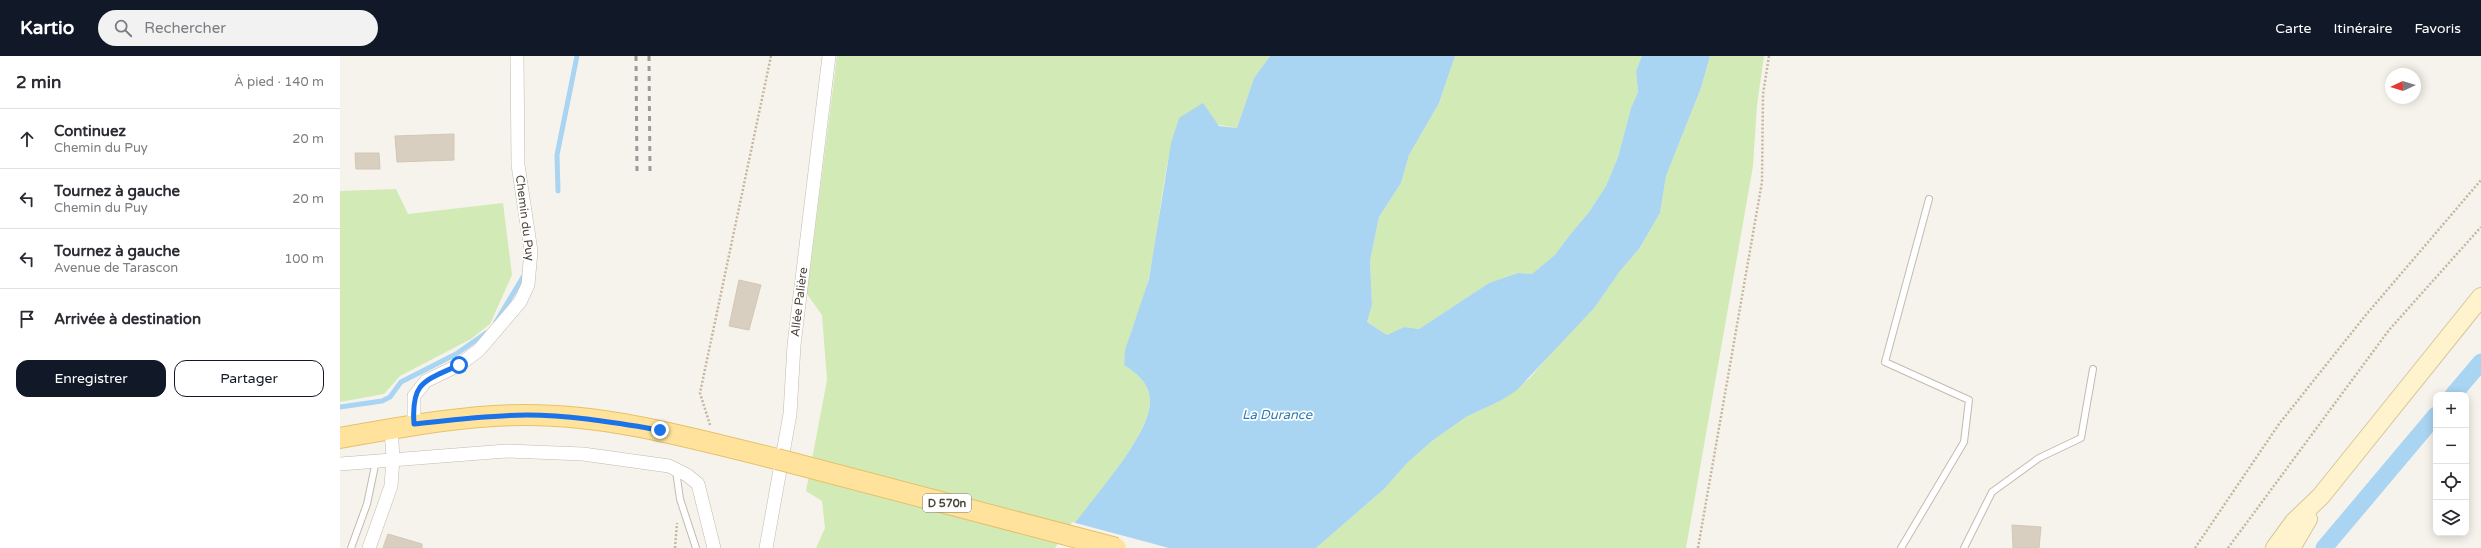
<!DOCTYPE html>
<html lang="fr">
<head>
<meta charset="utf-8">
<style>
  :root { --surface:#fff; --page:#f2f2f3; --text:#2b2b33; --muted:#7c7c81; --line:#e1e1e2; --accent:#111827 }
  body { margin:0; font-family:"Varela Round",sans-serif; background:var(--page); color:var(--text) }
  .controls { position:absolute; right:12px; bottom:12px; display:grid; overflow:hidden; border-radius:8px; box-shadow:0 2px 10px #0003 }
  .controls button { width:36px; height:36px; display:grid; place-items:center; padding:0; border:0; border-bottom:1px solid var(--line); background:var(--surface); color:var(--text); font:20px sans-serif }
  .compass { position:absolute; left:2045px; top:12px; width:36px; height:36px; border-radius:50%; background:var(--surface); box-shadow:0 2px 10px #0003; rotate:266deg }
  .stop { position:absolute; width:12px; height:12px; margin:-9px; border:3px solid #1a73e8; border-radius:50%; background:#fff }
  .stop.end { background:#1a73e8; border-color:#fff; box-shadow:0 1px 4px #0008 }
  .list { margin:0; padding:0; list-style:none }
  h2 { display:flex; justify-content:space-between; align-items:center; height:52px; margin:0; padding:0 16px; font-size:17px }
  h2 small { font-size:13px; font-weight:400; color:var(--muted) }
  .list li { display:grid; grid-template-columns:26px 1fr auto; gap:12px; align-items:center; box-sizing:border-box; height:60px; padding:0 16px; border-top:1px solid var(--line) }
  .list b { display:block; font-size:15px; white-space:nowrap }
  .list p { margin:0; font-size:13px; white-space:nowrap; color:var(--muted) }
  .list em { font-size:13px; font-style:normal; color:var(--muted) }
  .actions { display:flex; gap:8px; padding:12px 16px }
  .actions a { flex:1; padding:9px 0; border:1px solid var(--accent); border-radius:12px; text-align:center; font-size:14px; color:var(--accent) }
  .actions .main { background:var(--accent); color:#fff }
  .icon { flex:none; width:22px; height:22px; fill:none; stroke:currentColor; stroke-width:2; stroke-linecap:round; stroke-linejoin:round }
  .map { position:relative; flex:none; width:2141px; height:492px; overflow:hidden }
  header { display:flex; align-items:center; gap:24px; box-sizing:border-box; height:56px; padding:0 20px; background:var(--accent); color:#fff }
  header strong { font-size:19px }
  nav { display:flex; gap:22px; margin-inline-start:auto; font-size:14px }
  .search { width:280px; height:36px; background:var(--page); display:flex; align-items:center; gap:10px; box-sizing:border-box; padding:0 14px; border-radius:22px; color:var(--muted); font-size:15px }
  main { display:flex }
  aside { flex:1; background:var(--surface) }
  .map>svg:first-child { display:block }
</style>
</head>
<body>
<header>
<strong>Kartio</strong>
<div class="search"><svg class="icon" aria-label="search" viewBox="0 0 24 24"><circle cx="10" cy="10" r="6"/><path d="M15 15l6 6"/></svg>Rechercher</div>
<nav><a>Carte</a><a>Itinéraire</a><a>Favoris</a></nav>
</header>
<main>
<aside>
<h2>2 min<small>À pied · 140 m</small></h2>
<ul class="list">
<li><svg class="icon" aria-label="ahead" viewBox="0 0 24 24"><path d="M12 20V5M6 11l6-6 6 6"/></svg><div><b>Continuez</b><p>Chemin du Puy</p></div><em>20 m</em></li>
<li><svg class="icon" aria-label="left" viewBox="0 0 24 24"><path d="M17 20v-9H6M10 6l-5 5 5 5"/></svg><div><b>Tournez à gauche</b><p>Chemin du Puy</p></div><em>20 m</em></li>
<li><svg class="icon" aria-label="left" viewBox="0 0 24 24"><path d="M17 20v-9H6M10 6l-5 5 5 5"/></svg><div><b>Tournez à gauche</b><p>Avenue de Tarascon</p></div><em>100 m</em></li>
<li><svg class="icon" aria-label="arrive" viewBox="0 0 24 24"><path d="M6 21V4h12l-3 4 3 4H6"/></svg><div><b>Arrivée à destination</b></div></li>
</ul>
<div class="actions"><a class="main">Enregistrer</a><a>Partager</a></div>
</aside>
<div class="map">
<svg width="2141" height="492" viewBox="0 0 2141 492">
  <rect width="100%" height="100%" fill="#f6f3ec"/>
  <path fill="#d2eab5" d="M 497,0 L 930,0 L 914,22 L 897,72 L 839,62 C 822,113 820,169 809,221 C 803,251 786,278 784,309 C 797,318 809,326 810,344 C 812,381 738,458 717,492 L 476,492 L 485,472 L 482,445 L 466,435 L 487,324 L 482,259 L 467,238 Z
    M 1115,0 L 1302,0 L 1296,15 L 1298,36 L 1291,52 L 1278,101 L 1266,130 L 1249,156 L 1229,180 L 1216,199 L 1192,218 L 1178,217 L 1149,227 L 1079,273 L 1064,271 L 1047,279 L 1027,266 L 1032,249 L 1030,205 L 1039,161 L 1061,127 L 1069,99 L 1099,47 Z
    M 1370,0 L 1424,0 L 1417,49 L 1413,110 L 1346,492 L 976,492 L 1044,433 L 1067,407 L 1092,385 L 1126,361 L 1160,345 L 1190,322 L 1222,284 L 1255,251 L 1280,215 L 1299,193 L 1320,157 L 1326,120 L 1361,32 Z
    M 56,133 L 68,158 L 163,147 L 172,219 L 150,268 L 131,283 L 60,320 L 44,338 L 0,346 L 0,135 Z"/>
  <path fill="#a9d4f2" d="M 930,0 L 1115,0 L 1099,47 L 1069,99 L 1061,127 L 1039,161 L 1030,205 L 1032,249 L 1027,266 L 1047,279 L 1064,271 L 1079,273 L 1149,227 L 1178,217 L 1192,218 L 1215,199 L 1229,180 L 1249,156 L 1266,130 L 1278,101 L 1291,52 L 1298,36 L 1296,15 L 1302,0 L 1370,0 L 1361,32 L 1326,120 L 1320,157 L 1299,193 L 1280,215 L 1255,251 L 1177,334 L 1160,345 L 1126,361 L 1092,385 L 1067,407 L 1044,433 L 976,492 L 717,492 C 738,457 812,382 810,344 C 809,326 797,318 784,309 L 785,294 L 809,223 L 831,87 L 839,62 L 863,47 L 879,70 L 897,72 L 914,22 Z"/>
  <path fill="#f6f3ec" d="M 732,466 L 829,492 L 715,492 Z"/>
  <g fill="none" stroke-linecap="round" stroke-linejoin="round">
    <path stroke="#a9d4f2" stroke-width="5" d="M 218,135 L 217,99 L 237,0
      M 156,266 L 183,221
      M 0,351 L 42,345 L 50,341 L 61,326 L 116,298 L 146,277"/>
    <path stroke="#a9d4f2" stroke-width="17" d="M 2113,339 L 2141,306
      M 1984,492 L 2096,359"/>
  </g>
  <path fill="#d8cfc1" stroke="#d3c7b4" d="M 114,78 L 114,104 L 57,106 L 55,80 Z
    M 15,97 L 39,97 L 40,113 L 16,113 Z
    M 399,224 L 421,229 L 409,274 L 389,270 Z
    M 1672,469 L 1701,471 L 1699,492 L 1673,492 Z
    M 48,478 L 82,488 L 82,492 L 43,492 Z"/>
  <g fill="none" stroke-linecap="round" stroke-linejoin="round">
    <defs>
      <path id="service" d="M 336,415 L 340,443 L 356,492
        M 11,492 L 27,448 L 36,405
        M 1561,492 L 1624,386 L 1629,344 L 1545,306 L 1589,143
        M 1624,492 L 1652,436 L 1699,402 L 1741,382 L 1753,313"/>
      <path id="minor" d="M 74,368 L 74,340 L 86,325 L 119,309 L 139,294 L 180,246 L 188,229 L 191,195 L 178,109 L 177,0
        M 0,408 L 166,395 L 243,398 L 329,410 L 347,419 L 358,428 L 374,492
        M 29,492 L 51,430 L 53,402 L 51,373
        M 426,492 L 450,358 L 454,289 L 489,0"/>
      <path id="secondary" d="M 1935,492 L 1954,466 L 1981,440 L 2141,241
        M 1951,492 L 1968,463"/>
      <path id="primary" d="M 0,382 C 62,371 124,359 186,359 C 272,359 354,383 437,403"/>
    </defs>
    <use href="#service" stroke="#c2bbae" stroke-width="8"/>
    <use href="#minor" stroke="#c2bbae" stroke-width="14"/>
    <use href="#secondary" stroke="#d6c79b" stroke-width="20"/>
    <use href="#primary" stroke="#e6c16a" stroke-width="22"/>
    <path stroke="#c4b79f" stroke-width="2.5" stroke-dasharray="2 2" stroke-linecap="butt" d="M 370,369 L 360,337 L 431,0
      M 335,492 L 337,467
      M 1358,492 L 1422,126 L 1423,38 L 1429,0
      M 1855,492 L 1939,368 L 2025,260 L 2141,124
      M 1888,492 L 2049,274 L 2141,171"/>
    <use href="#service" stroke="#fff" stroke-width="6"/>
    <use href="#minor" stroke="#fff" stroke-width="13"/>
    <use href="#secondary" stroke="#fff3cd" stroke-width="18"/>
    <use href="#primary" stroke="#ffe39c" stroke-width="20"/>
    <path stroke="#9a9a9a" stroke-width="3" stroke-dasharray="5 5" stroke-linecap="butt" d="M 296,0 L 297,117
      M 309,0 L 310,117"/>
    <defs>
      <path id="primary-bridge" d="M 437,403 L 776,492"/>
    </defs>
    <use href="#primary-bridge" stroke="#e6c16a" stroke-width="22" stroke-linecap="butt"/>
    <use href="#primary-bridge" stroke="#ffe39c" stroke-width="20"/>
  </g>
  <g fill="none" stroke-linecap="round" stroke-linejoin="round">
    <path stroke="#1a73e8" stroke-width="5" d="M 119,309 C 84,325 71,326 74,368 C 111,364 149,359 187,359 C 231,359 276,367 320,374"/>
  </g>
  <g text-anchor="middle" stroke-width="3.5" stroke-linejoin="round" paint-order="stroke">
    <rect fill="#fff" stroke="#817c74" stroke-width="1" x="583" y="438" width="48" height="18" rx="3"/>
    <g font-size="11" font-weight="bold" fill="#4b4439">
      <text x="607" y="451">D 570n</text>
    </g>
    <g font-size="12" fill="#4b4439" stroke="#fff">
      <text transform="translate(185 162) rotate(83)" y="4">Chemin du Puy</text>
      <text transform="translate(459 246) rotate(-83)" y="4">Allée Palière</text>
    </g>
    <g font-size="13" font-style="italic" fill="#2e7ab2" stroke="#fff">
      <text x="937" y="363">La Durance</text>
    </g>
  </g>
</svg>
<div class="controls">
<button>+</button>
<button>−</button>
<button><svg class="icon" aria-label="locate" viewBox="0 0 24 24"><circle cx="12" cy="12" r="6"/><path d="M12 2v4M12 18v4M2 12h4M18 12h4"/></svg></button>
<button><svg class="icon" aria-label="layers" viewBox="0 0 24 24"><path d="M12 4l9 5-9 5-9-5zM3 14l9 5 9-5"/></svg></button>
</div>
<svg class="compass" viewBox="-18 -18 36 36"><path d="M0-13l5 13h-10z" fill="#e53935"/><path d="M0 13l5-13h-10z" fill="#7c7c81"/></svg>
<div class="stop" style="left:119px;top:309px"></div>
<div class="stop end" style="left:320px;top:374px"></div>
</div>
</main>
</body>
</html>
